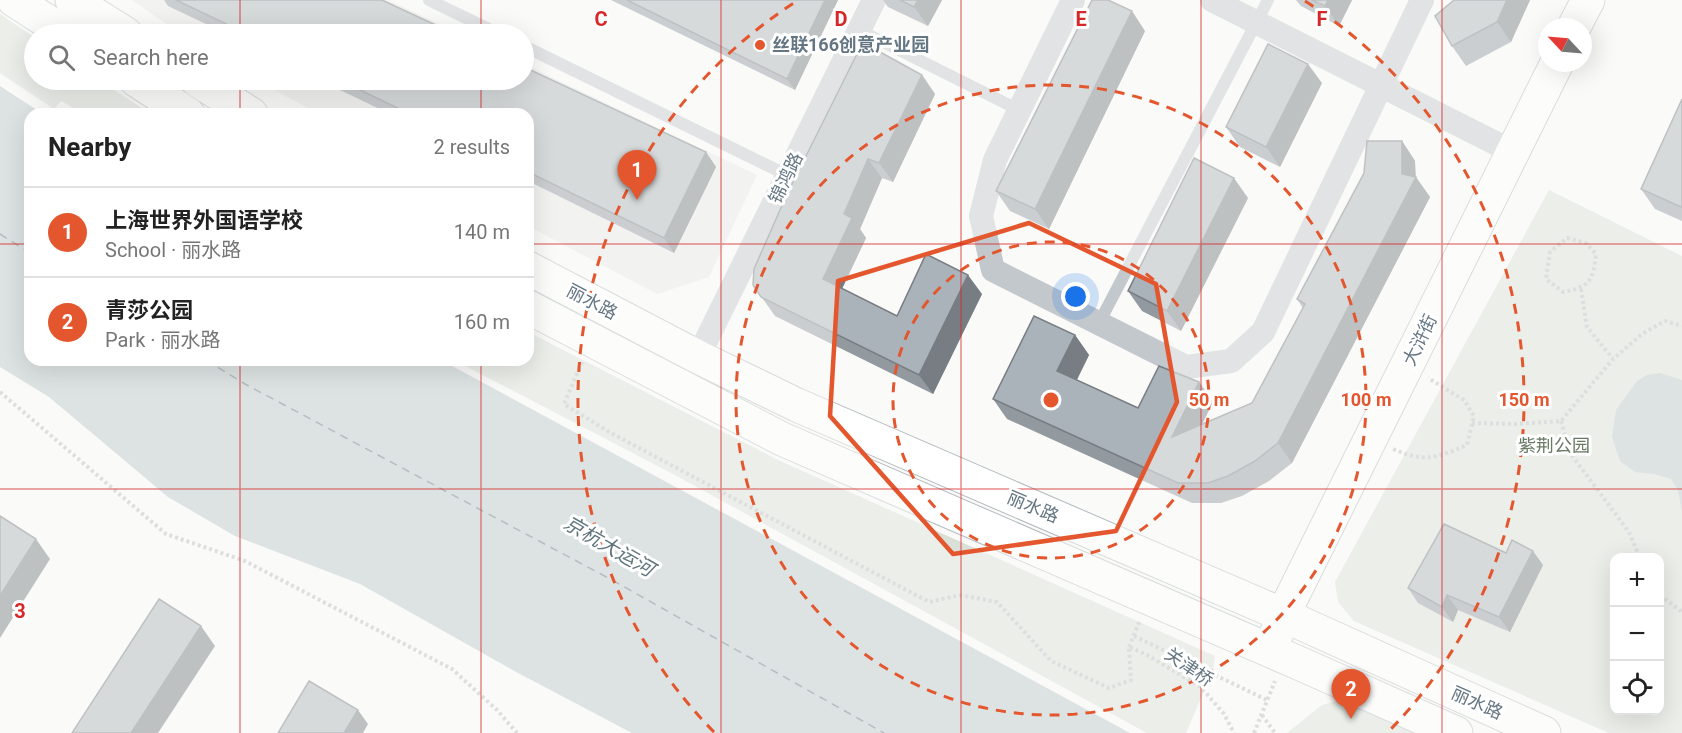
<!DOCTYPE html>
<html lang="en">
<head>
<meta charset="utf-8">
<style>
  :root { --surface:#fff; --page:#f2f2f2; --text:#222; --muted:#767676; --line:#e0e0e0; --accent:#e4572e }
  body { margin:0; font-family:Roboto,"Noto Sans SC",sans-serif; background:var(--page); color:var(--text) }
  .controls { position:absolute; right:18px; bottom:18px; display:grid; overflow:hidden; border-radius:12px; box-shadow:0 6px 24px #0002 }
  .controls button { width:54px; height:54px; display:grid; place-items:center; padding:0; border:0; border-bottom:2px solid var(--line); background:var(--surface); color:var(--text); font:30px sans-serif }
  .compass { position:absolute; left:1538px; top:18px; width:54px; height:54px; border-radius:50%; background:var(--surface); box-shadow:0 6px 24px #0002; rotate:296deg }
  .you { position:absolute; left:1076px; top:297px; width:21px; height:21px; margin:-15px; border:4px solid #fff; border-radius:50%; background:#1a73e8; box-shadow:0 0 0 9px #1a73e833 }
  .badge { display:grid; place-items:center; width:39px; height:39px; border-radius:50%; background:var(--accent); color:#fff; font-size:20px; font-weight:700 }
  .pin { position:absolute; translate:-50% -50px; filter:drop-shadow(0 2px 3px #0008) }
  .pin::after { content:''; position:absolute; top:32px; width:21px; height:18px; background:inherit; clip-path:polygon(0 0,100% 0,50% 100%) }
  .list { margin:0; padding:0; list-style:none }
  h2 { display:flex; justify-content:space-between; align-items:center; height:78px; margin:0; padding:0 24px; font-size:26px }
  h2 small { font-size:20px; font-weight:400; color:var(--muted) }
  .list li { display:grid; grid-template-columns:39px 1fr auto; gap:18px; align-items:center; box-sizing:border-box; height:90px; padding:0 24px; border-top:2px solid var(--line) }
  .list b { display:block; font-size:22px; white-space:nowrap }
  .list p { margin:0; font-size:20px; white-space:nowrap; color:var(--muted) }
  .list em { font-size:20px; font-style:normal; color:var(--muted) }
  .icon { flex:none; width:33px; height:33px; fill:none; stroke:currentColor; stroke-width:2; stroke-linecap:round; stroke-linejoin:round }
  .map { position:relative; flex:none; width:1682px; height:733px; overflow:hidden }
  .search { position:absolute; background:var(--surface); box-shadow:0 6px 24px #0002; left:24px; top:24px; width:510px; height:66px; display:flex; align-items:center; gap:15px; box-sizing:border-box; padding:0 21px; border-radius:33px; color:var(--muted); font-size:22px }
  .panel { position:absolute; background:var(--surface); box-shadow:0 6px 24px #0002; left:24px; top:108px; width:510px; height:258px; border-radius:18px }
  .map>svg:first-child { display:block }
</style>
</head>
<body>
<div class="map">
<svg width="1682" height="733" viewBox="0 0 1682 733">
  <rect width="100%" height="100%" fill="#fafaf8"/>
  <path fill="#e8e9e9" d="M 132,0 L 388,0 L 461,34 L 181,34 Z
    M 524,64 L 757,175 L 709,277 L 657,294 L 528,226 L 528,114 L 319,114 L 256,80 L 524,80 Z"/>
  <path fill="#dadfd7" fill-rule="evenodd" d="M 0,14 L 34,37 L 34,80 L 99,80 L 151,114 L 84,114 L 61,101 L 54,109 L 0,73 Z
    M 1549,190 L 1682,256 L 1682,733 L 1609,733 L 1354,621 L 1338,602 L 1335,582 ZM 1614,558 L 1660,558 L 1660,710 L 1614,710 Z
    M 528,332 L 776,459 L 1215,656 L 1213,670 L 1186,733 L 1147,733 L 673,474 L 454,360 L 528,360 Z
    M 1348,698 L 1428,733 L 1287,733 L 1322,705 Z"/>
  <path fill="#bbc7cb" d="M 0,86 L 43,114 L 30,114 L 30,360 L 441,360 L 1130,733 L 632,733 L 518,673 L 360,584 L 235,536 L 168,497 L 49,397 L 0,367 Z
    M 1660,373 L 1682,380 L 1682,512 L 1678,490 L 1671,479 L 1654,474 L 1635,472 L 1620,461 L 1612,437 L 1616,410 L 1637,381 L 1647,375 Z"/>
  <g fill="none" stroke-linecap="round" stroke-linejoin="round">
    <path stroke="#60757c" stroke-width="1.5" stroke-dasharray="8 6" stroke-linecap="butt" d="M 0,234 L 30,253
      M 206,360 L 245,384 L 612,580 L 884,733"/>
    <defs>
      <path id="secondary" d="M 14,0 L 67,34
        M 72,0 L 126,34
        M 1574,27 L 1588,0
        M 136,80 L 188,114
        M 197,80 L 251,114
        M 528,268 L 698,357 L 797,405 L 1283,615 L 1544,733
        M 528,307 L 782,439 L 1301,664 L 1456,733
        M 1276,635 L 1283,615 L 1557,63"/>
    </defs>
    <use href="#secondary" stroke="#b3babf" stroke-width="35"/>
    <path stroke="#bbbfc2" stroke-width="4" stroke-dasharray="3 3" stroke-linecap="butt" d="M 1567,238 L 1586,243 L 1596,254 C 1593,281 1590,287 1563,292 L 1546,279 L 1550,252 Z
      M 1581,289 L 1587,327 L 1613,359
      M 582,362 L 564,404 L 609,432 L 929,602 L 960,595 L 997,602 L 1051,661 L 1109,688 L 1131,680 L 1129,647 L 1147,655 L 1201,687 L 1224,714 L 1234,733
      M 0,392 L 166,534 L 245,561 L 452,669 L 497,710 L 517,733
      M 1561,421 L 1570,453 L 1629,532 L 1640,558
      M 1472,423 L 1516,424 L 1561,421 L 1613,359 L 1642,334 L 1665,321 L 1682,326
      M 1393,449 C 1425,463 1436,458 1467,445 L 1474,416 L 1464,400 L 1428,378
      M 1660,595 L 1682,612
      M 1134,636 L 1267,700
      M 1129,647 L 1140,620
      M 1262,715 L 1275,733
      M 1254,733 L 1275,681"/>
    <path stroke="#c3c8cc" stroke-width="12" d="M 429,0 L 499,34
      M 859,30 L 1019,110
      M 524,46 L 787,175
      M 1099,323 L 1268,0"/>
    <path stroke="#c3c8cc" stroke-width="24" d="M 1073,0 L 995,160 L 981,216 L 993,270 L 1186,367 L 1231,361 L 1263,332 L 1422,0
      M 1212,0 L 1513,152
      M 698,357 L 874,0"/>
    <use href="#secondary" stroke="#fff" stroke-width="33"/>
  </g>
  <path fill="#929a9f" d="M 164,0 L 382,0 L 455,34 L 227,34 L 168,6 Z
    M 611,0 L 838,0 L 795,90 Z
    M 883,0 L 942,0 L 928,26 L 888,7 Z
    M 1296,0 L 1352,0 L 1339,26 L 1301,6 Z
    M 1530,0 L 1511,42 L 1466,66 L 1452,46 Z
    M 1145,31 L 1049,229 L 1010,211 L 996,191 Z
    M 922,75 L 935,94 L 893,182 L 882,178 L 860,229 L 866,238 L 842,289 L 897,316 L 982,294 L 933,394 L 775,316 L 753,285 Z
    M 319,80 L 524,80 L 706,152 L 716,167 L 674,253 L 528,181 L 528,114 L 390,114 Z
    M 1322,83 L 1280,167 L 1240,147 L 1226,127 Z
    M 1682,99 L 1682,221 L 1655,209 L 1641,189 Z
    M 1402,141 L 1415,161 L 1415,177 L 1430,197 L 1292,463 L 1269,481 L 1242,496 L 1221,503 L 1192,503 L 1007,419 L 993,399 L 1075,335 L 1089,355 L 1077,380 L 1138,408 L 1199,382 L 1213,402 L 1202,424 L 1252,403 L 1303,308 L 1297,299 Z
    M 1248,198 L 1181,331 L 1142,311 L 1128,291 Z
    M 1506,553 L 1543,565 L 1510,632 L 1458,610 L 1453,622 L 1418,603 L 1408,588 Z"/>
  <path fill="#777d82" d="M 825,0 L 838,0 L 795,90 L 787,79 Z
    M 918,0 L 942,0 L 928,26 L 914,7 Z
    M 1328,0 L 1352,0 L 1339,26 L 1325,6 Z
    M 1507,0 L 1530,0 L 1511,42 L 1497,22 Z
    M 1132,11 L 1145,31 L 1049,229 L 1035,209 Z
    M 1308,64 L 1322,83 L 1280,167 L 1266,147 Z
    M 922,75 L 935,94 L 893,182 L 879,163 Z
    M 1402,141 L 1415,161 L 1416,179 L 1416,177 L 1430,197 L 1292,463 L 1278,443 L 1402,174 Z
    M 706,152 L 716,167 L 674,253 L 664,238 Z
    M 868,159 L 882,178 L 860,229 L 866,238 L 837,299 L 823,279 L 844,214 Z
    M 1234,178 L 1248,198 L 1181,331 L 1167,311 Z
    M 968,275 L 982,294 L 933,394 L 919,375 Z
    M 1075,335 L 1089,355 L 1071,391 L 1057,371 Z
    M 1199,382 L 1213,402 L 1186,457 L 1172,437 Z
    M 36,539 L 50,559 L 0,638 L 0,596 Z
    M 1533,551 L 1543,565 L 1510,632 L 1499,617 Z
    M 1447,595 L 1458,610 L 1453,622 L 1442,607 Z
    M 201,626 L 215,646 L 158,733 L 131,733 Z
    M 358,710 L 368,724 L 363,733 L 344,733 Z"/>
  <path fill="#aab3b9" stroke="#777d82" stroke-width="1.5" d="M 176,0 L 382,0 L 455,34 L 247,34 Z
    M 627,0 L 825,0 L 787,79 Z
    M 900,0 L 918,0 L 914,7 Z
    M 1092,0 L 1108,0 L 1132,11 L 1035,209 L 996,191 Z
    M 1312,0 L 1328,0 L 1325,6 Z
    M 1454,0 L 1507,0 L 1497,22 L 1452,46 L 1435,16 Z
    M 1268,44 L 1308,64 L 1266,147 L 1226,127 Z
    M 863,46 L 882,53 L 922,75 L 879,163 L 868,159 L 844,214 L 852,218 L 823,279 L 897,316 L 926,254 L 968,275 L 919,375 L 761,297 L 753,285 L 754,269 L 787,194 L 858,52 Z
    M 524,67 L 706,152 L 664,238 L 528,172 L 528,114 L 410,114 L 339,80 L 524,80 Z
    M 1682,99 L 1682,206 L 1681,207 L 1641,189 Z
    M 1367,141 L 1402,141 L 1402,174 L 1416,177 L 1278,443 L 1255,461 L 1228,476 L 1208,483 L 1178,483 L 993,399 L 1034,316 L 1075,335 L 1057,371 L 1138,408 L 1159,366 L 1199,382 L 1172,437 L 1252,403 L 1305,304 L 1297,299 L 1364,173 Z
    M 1194,158 L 1234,178 L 1167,311 L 1128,291 Z
    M 0,516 L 36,539 L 0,596 Z
    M 1444,524 L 1506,553 L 1512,540 L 1533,551 L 1499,617 L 1447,595 L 1442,607 L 1408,588 Z
    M 159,599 L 201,626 L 131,733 L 72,733 Z
    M 309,681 L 358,710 L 344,733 L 278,733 Z"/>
  <path d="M0 0H1682V733H0ZM 1029,223 L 1156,284 L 1177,402 L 1116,531 L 953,554 L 830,416 L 838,281 Z" fill="#fafaf8" fill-opacity=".55" fill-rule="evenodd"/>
  <path fill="none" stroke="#e4572e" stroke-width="4.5" stroke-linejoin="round" d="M 1029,223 L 1156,284 L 1177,402 L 1116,531 L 953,554 L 830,416 L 838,281 Z"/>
  <path fill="none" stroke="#d62828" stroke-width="1.5" stroke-opacity="0.55" d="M 240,0 L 240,34M 481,0 L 481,34M 721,0 L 721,733M 961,0 L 961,733M 1201,0 L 1201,733M 1442,0 L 1442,733M 240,80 L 240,114M 481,80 L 481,114M 0,244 L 30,244M 528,244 L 1682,244M 240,360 L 240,733M 481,360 L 481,733M 0,489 L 1682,489"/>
  <g fill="none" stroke="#e4572e" stroke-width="3" stroke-dasharray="10 8">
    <circle cx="1051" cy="400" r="158"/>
    <circle cx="1051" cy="400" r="315"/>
    <path d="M714 732A473 473 0 0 1 797 1M1305 1A473 473 0 0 1 1388 732"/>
  </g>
  <circle fill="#e4572e" stroke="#fff" stroke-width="2" cx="760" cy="45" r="6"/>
  <g text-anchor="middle" stroke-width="6" stroke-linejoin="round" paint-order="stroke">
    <g font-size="18" font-weight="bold" fill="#657683" stroke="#fff" text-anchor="start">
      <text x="772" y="51">丝联166创意产业园</text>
    </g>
    <g font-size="18" fill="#657683" stroke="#fff">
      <text transform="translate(786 178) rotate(-64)" y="6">锦鸿路</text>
      <text transform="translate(592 302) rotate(28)" y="6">丽水路</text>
      <text transform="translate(1420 340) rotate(-64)" y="6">大浒街</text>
      <text transform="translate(1033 507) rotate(23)" y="6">丽水路</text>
      <text transform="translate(1189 667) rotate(34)" y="6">关津桥</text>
      <text transform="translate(1477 703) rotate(24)" y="6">丽水路</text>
    </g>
    <g font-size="18" fill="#687a64" stroke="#fff">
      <text x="1554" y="452">紫荆公园</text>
    </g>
    <g font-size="20" font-style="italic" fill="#60757c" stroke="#fff">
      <text transform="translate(609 546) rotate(30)" y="7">京杭大运河</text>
    </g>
  </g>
  <g font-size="20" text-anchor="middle" font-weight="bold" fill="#d62828" stroke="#fff" stroke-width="6" stroke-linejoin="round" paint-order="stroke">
    <text x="601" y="26">C</text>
    <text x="841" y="26">D</text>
    <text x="1081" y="26">E</text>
    <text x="1322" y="26">F</text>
    <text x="20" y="618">3</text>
  </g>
  <circle cx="1051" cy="400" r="9" fill="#e4572e" stroke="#fff" stroke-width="3"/>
  <g font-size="18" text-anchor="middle" font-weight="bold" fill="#e4572e" stroke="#fff" stroke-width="6" stroke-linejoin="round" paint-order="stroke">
    <text x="1209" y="406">50 m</text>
    <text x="1366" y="406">100 m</text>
    <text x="1524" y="406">150 m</text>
  </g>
</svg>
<div class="controls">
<button>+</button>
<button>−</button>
<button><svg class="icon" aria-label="locate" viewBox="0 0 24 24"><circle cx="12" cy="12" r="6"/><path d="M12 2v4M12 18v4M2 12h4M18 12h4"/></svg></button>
</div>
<svg class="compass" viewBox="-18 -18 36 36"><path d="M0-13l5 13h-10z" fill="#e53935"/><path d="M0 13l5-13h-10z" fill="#767676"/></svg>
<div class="you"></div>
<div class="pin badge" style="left:637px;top:200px">1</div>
<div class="pin badge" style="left:1351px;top:719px">2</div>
<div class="search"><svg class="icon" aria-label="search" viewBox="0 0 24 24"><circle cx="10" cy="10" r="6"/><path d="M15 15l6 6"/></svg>Search here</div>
<section class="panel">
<h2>Nearby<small>2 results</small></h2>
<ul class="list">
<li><span class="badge">1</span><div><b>上海世界外国语学校</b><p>School · 丽水路</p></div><em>140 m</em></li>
<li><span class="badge">2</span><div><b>青莎公园</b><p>Park · 丽水路</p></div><em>160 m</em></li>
</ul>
</section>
</div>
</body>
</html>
